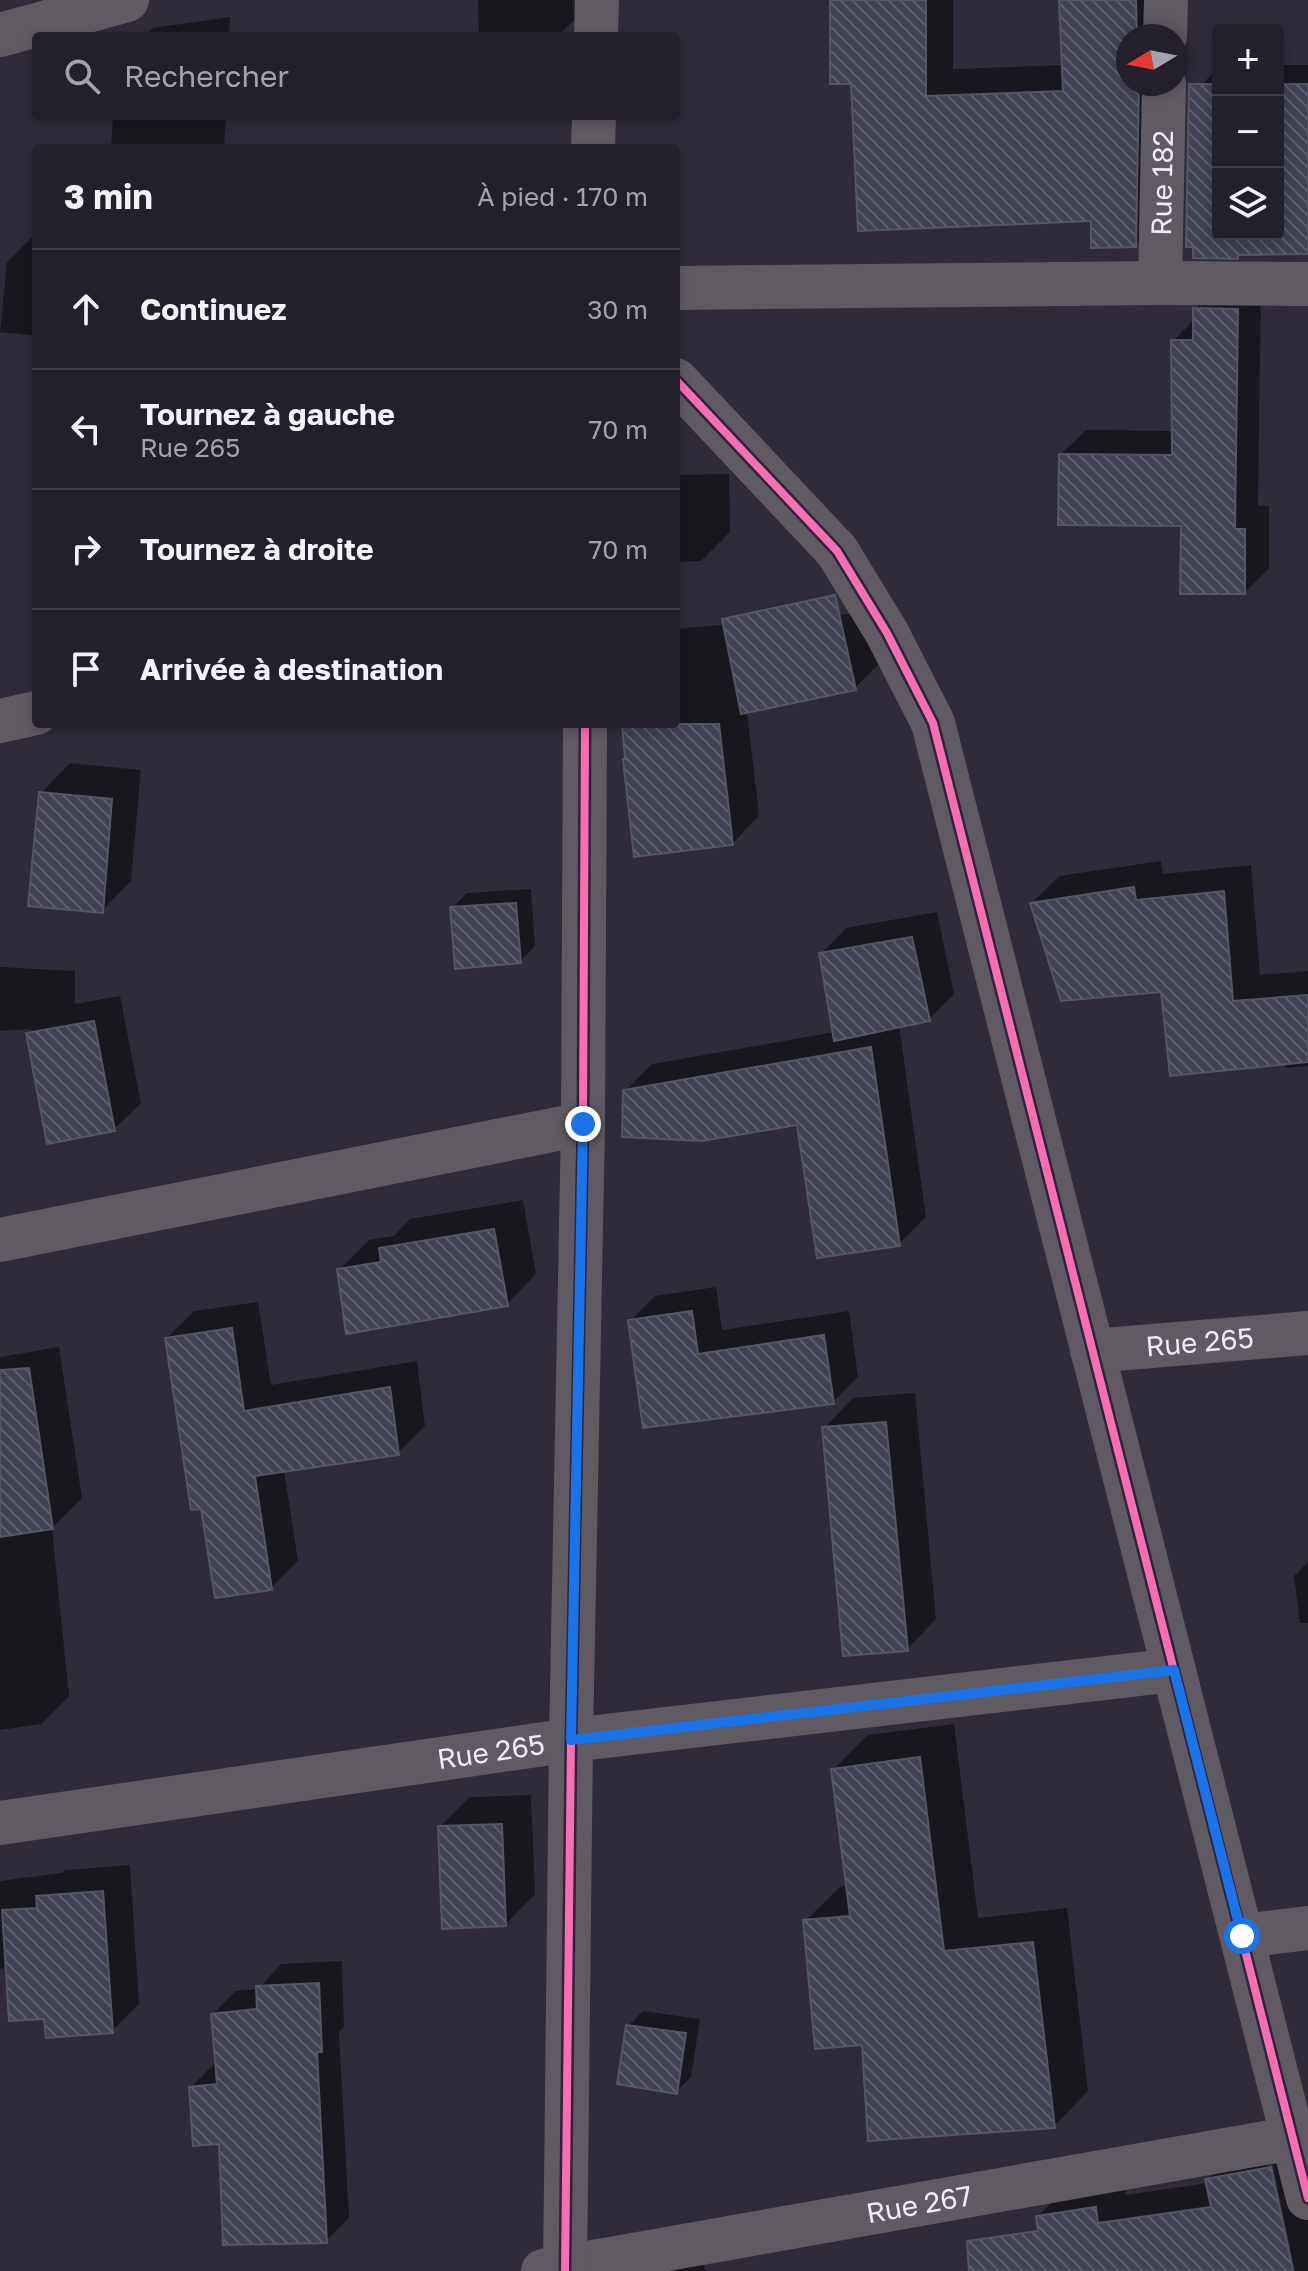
<!DOCTYPE html>
<html lang="fr">
<head>
<meta charset="utf-8">
<style>
  :root { --surface:#23202b; --page:#2b2833; --text:#f1f3f6; --muted:#a3a3a9; --line:#403e47 }
  body { margin:0; font-family:"Golos Text",sans-serif; background:var(--page); color:var(--text) }
  .controls { position:absolute; right:24px; top:24px; display:grid; overflow:hidden; border-radius:8px; box-shadow:0 4px 12px #0003 }
  .controls button { width:72px; height:72px; display:grid; place-items:center; padding:0; border:0; border-bottom:2px solid var(--line); background:var(--surface); color:var(--text); font:40px sans-serif }
  .compass { position:absolute; left:1116px; top:24px; width:72px; height:72px; border-radius:50%; background:var(--surface); box-shadow:0 4px 12px #0003; rotate:260deg }
  .stop { position:absolute; width:24px; height:24px; margin:-18px; border:6px solid #1a73e8; border-radius:50%; background:#fff }
  .stop.end { background:#1a73e8; border-color:#fff; box-shadow:0 2px 8px #0008 }
  .list { margin:0; padding:0; list-style:none }
  h2 { display:flex; justify-content:space-between; align-items:center; height:104px; margin:0; padding:0 32px; font-size:34px }
  h2 small { font-size:26px; font-weight:400; color:var(--muted) }
  .list li { display:grid; grid-template-columns:52px 1fr auto; gap:24px; align-items:center; box-sizing:border-box; height:120px; padding:0 32px; border-top:2px solid var(--line) }
  .list b { display:block; font-size:30px; white-space:nowrap }
  .list p { margin:0; font-size:26px; white-space:nowrap; color:var(--muted) }
  .list em { font-size:26px; font-style:normal; color:var(--muted) }
  .icon { flex:none; width:44px; height:44px; fill:none; stroke:currentColor; stroke-width:2; stroke-linecap:round; stroke-linejoin:round }
  .map { position:relative; flex:none; width:1308px; height:2271px; overflow:hidden }
  .search { position:absolute; background:var(--surface); box-shadow:0 4px 12px #0003; left:32px; top:32px; width:648px; height:88px; display:flex; align-items:center; gap:20px; box-sizing:border-box; padding:0 28px; border-radius:8px; color:var(--muted); font-size:30px }
  .panel { position:absolute; background:var(--surface); box-shadow:0 4px 12px #0003; left:32px; top:144px; width:648px; height:584px; border-radius:8px }
  .map>svg:first-child { display:block }
</style>
</head>
<body>
<div class="map">
<svg width="1308" height="2271" viewBox="0 0 1308 2271">
  <defs>
    <pattern id="building-back-hatch" width="6" height="6" patternUnits="userSpaceOnUse" patternTransform="scale(2)"><rect width="6" height="6" fill="#414251"/><path d="M-1 5l2 2M0 0l6 6M5-1l2 2" fill="none" stroke="#5d5d6b"/></pattern>
  </defs>
  <rect width="100%" height="100%" fill="#2f2b39"/>
  <path fill="#0007" d="M 478,0 L 573,0 L 574,20 L 558,36 L 479,36 Z
    M 832,0 L 953,0 L 953,69 L 1064,65 L 1061,0 L 1164,0 L 1166,36 L 1128,36 L 1128,84 L 1166,84 L 1163,217 L 1135,245 L 1093,219 L 853,82 Z
    M 230,17 L 229,36 L 145,36 L 153,28 Z
    M 1278,65 L 1308,65 L 1308,252 L 1242,253 L 1238,257 L 1195,256 L 1191,96 L 1218,68 L 1218,234 L 1278,234 Z
    M 113,116 L 226,116 L 224,148 L 111,148 Z
    M 36,233 L 36,336 L 0,332 L 7,262 Z
    M 1219,285 L 1261,285 L 1258,506 L 1269,506 L 1269,568 L 1245,592 L 1183,524 L 1061,454 L 1086,430 L 1174,431 L 1173,341 L 1195,319 L 1195,309 Z
    M 729,474 L 730,532 L 701,561 L 676,562 L 676,475 Z
    M 872,612 L 882,661 L 855,688 L 747,711 L 759,816 L 732,844 L 624,724 L 676,724 L 676,629 Z
    M 70,763 L 141,770 L 131,881 L 102,911 L 41,793 Z
    M 1161,861 L 1163,874 L 1251,865 L 1260,975 L 1308,971 L 1308,1066 L 1286,1068 L 1285,1063 L 1162,990 L 1032,903 L 1059,876 Z
    M 531,889 L 535,946 L 520,961 L 452,908 L 467,893 Z
    M 937,912 L 954,994 L 929,1019 L 899,1025 L 926,1217 L 899,1244 L 799,1122 L 625,1091 L 652,1064 L 835,1032 L 821,954 L 846,928 Z
    M 0,967 L 75,971 L 75,1004 L 120,996 L 141,1103 L 114,1129 L 28,1034 L 32,1029 L 0,1031 Z
    M 523,1200 L 536,1274 L 507,1304 L 339,1270 L 369,1240 L 394,1236 L 410,1219 Z
    M 716,1287 L 722,1330 L 849,1311 L 858,1377 L 833,1402 L 645,1426 L 630,1321 L 655,1296 Z
    M 258,1302 L 271,1385 L 417,1361 L 425,1426 L 398,1453 L 284,1470 L 298,1561 L 271,1588 L 167,1338 L 194,1311 Z
    M 59,1347 L 82,1498 L 52,1528 L 69,1696 L 41,1724 L 0,1730 L 0,1357 Z
    M 915,1393 L 936,1619 L 907,1649 L 824,1428 L 853,1398 Z
    M 1308,1562 L 1308,1623 L 1300,1623 L 1294,1576 Z
    M 954,1724 L 978,1918 L 1067,1908 L 1088,2091 L 1054,2126 L 864,2043 L 805,1921 L 840,1887 L 848,1886 L 833,1770 L 868,1735 Z
    M 531,1795 L 535,1894 L 506,1924 L 440,1827 L 470,1797 Z
    M 130,1865 L 139,2004 L 112,2031 L 46,2017 L 8,1968 L 0,1969 L 0,1881 L 62,1873 L 65,1870 Z
    M 342,1961 L 344,2027 L 339,2032 L 349,2218 L 326,2241 L 221,2142 L 191,2087 L 214,2064 L 218,2064 L 213,2014 L 236,1991 L 258,1989 L 281,1964 Z
    M 643,2011 L 700,2019 L 691,2077 L 676,2092 L 628,2026 Z
    M 1299,2139 L 1308,2179 L 1308,2271 L 1295,2271 L 1271,2157 L 1267,2158 L 1291,2271 L 1046,2271 L 1038,2216 L 1067,2187 L 1124,2179 L 1126,2195 L 1208,2183 L 1207,2180 L 1236,2151 Z
    M 704,2264 L 705,2271 L 647,2271 Z"/>
  <path fill="url(#building-back-hatch)" stroke="#565662" stroke-width="2" d="M 830,0 L 926,0 L 926,96 L 1063,91 L 1059,0 L 1136,0 L 1137,36 L 1128,36 L 1128,84 L 1139,84 L 1136,247 L 1091,248 L 1091,221 L 858,231 L 851,84 L 830,84 Z
    M 1189,84 L 1218,84 L 1218,234 L 1278,234 L 1278,84 L 1308,84 L 1308,254 L 1238,255 L 1238,259 L 1193,258 L 1193,247 L 1186,247 Z
    M 1193,308 L 1238,309 L 1235,529 L 1245,529 L 1245,594 L 1180,594 L 1181,526 L 1058,525 L 1059,454 L 1172,455 L 1171,340 L 1193,340 Z
    M 835,595 L 856,690 L 741,714 L 722,619 Z
    M 622,724 L 719,724 L 733,845 L 634,857 L 623,759 L 625,759 Z
    M 39,792 L 112,799 L 103,913 L 28,906 Z
    M 1134,887 L 1136,900 L 1224,891 L 1233,1001 L 1308,995 L 1308,1062 L 1170,1076 L 1161,992 L 1061,1001 L 1030,903 Z
    M 516,903 L 521,963 L 455,969 L 450,907 Z
    M 912,937 L 930,1021 L 834,1041 L 819,953 Z
    M 94,1021 L 115,1131 L 47,1144 L 26,1033 Z
    M 871,1047 L 900,1246 L 817,1258 L 797,1125 L 702,1141 L 622,1137 L 623,1090 Z
    M 494,1229 L 508,1306 L 346,1334 L 337,1269 L 381,1262 L 379,1248 Z
    M 692,1311 L 698,1354 L 824,1335 L 834,1404 L 643,1428 L 628,1320 Z
    M 232,1328 L 244,1411 L 390,1387 L 399,1455 L 255,1476 L 272,1590 L 215,1598 L 201,1509 L 191,1510 L 165,1338 Z
    M 29,1368 L 53,1529 L 0,1537 L 0,1370 Z
    M 886,1422 L 908,1651 L 843,1656 L 822,1427 Z
    M 920,1757 L 944,1951 L 1033,1942 L 1055,2128 L 868,2141 L 862,2045 L 815,2049 L 803,1920 L 850,1916 L 831,1769 Z
    M 502,1824 L 506,1926 L 442,1929 L 438,1826 Z
    M 103,1891 L 113,2033 L 46,2038 L 44,2019 L 9,2021 L 2,1910 L 37,1908 L 36,1896 Z
    M 319,1983 L 322,2052 L 317,2052 L 327,2243 L 223,2245 L 219,2144 L 193,2146 L 189,2087 L 217,2084 L 211,2014 L 257,2009 L 256,1986 Z
    M 626,2025 L 686,2033 L 677,2094 L 617,2084 Z
    M 1271,2167 L 1293,2271 L 969,2271 L 967,2241 L 1038,2231 L 1036,2216 L 1096,2207 L 1098,2223 L 1211,2207 L 1205,2179 Z"/>
  <g fill="none" stroke-linecap="round" stroke-linejoin="round">
    <g stroke="#605b62" stroke-width="44">
      <path d="M 0,35 L 127,0"/>
      <path d="M 596,36 L 597,0"/>
      <path d="M 1165,36 L 1166,0"/>
      <path d="M 593,148 L 594,116"/>
      <path id="s1" d="M 1160,283 L 1164,84"/>
      <path d="M 676,288 L 1160,283 L 1308,284"/>
      <path d="M 676,380 L 837,551 L 887,633 L 933,723 L 1308,2198"/>
      <path d="M 0,721 L 36,713"/>
      <path d="M 0,1240 L 583,1124"/>
      <path id="s2" d="M 1092,1351 L 1308,1333"/>
      <path id="s3" d="M 0,1823 L 571,1740 L 1174,1670"/>
      <path d="M 1242,1936 L 1308,1928"/>
      <path id="s4" d="M 543,2271 L 1293,2138"/>
      <path d="M 565,2271 L 571,1740 L 583,1124 L 585,724"/>
    </g>
    <defs>
      <path id="cycleway" d="M 676,380 L 837,551 L 887,633 L 933,723 L 1308,2198
        M 565,2271 L 571,1740 L 583,1124 L 585,724"/>
    </defs>
    <use href="#cycleway" stroke="#2c253f" stroke-width="13"/>
    <use href="#cycleway" stroke="#f96db3" stroke-width="8"/>
  </g>
  <g fill="none" stroke-linecap="round" stroke-linejoin="round">
    <path stroke="#1a73e8" stroke-width="10" d="M 583,1124 L 571,1740 L 1174,1670 L 1242,1936"/>
  </g>
  <g text-anchor="middle" stroke-width="6" stroke-linejoin="round" paint-order="stroke">
    <g font-size="28" fill="#efebfd" stroke="#2c253f">
      <text dy="10" stroke="none"><textPath href="#s1" startOffset="100">Rue 182</textPath></text>
      <text dy="10" stroke="none"><textPath href="#s2" startOffset="108">Rue 265</textPath></text>
      <text dy="10" stroke="none"><textPath href="#s3" startOffset="496">Rue 265</textPath></text>
      <text dy="10" stroke="none"><textPath href="#s4" startOffset="382">Rue 267</textPath></text>
    </g>
  </g>
</svg>
<div class="controls">
<button>+</button>
<button>−</button>
<button><svg class="icon" aria-label="layers" viewBox="0 0 24 24"><path d="M12 4l9 5-9 5-9-5zM3 14l9 5 9-5"/></svg></button>
</div>
<svg class="compass" viewBox="-18 -18 36 36"><path d="M0-13l5 13h-10z" fill="#e53935"/><path d="M0 13l5-13h-10z" fill="#a3a3a9"/></svg>
<div class="stop" style="left:1242px;top:1936px"></div>
<div class="stop end" style="left:583px;top:1124px"></div>
<div class="search"><svg class="icon" aria-label="search" viewBox="0 0 24 24"><circle cx="10" cy="10" r="6"/><path d="M15 15l6 6"/></svg>Rechercher</div>
<section class="panel">
<h2>3 min<small>À pied · 170 m</small></h2>
<ul class="list">
<li><svg class="icon" aria-label="ahead" viewBox="0 0 24 24"><path d="M12 20V5M6 11l6-6 6 6"/></svg><div><b>Continuez</b></div><em>30 m</em></li>
<li><svg class="icon" aria-label="left" viewBox="0 0 24 24"><path d="M17 20v-9H6M10 6l-5 5 5 5"/></svg><div><b>Tournez à gauche</b><p>Rue 265</p></div><em>70 m</em></li>
<li><svg class="icon" aria-label="right" viewBox="0 0 24 24"><path d="M7 20v-9h11M14 6l5 5-5 5"/></svg><div><b>Tournez à droite</b></div><em>70 m</em></li>
<li><svg class="icon" aria-label="arrive" viewBox="0 0 24 24"><path d="M6 21V4h12l-3 4 3 4H6"/></svg><div><b>Arrivée à destination</b></div></li>
</ul>
</section>
</div>
</body>
</html>
